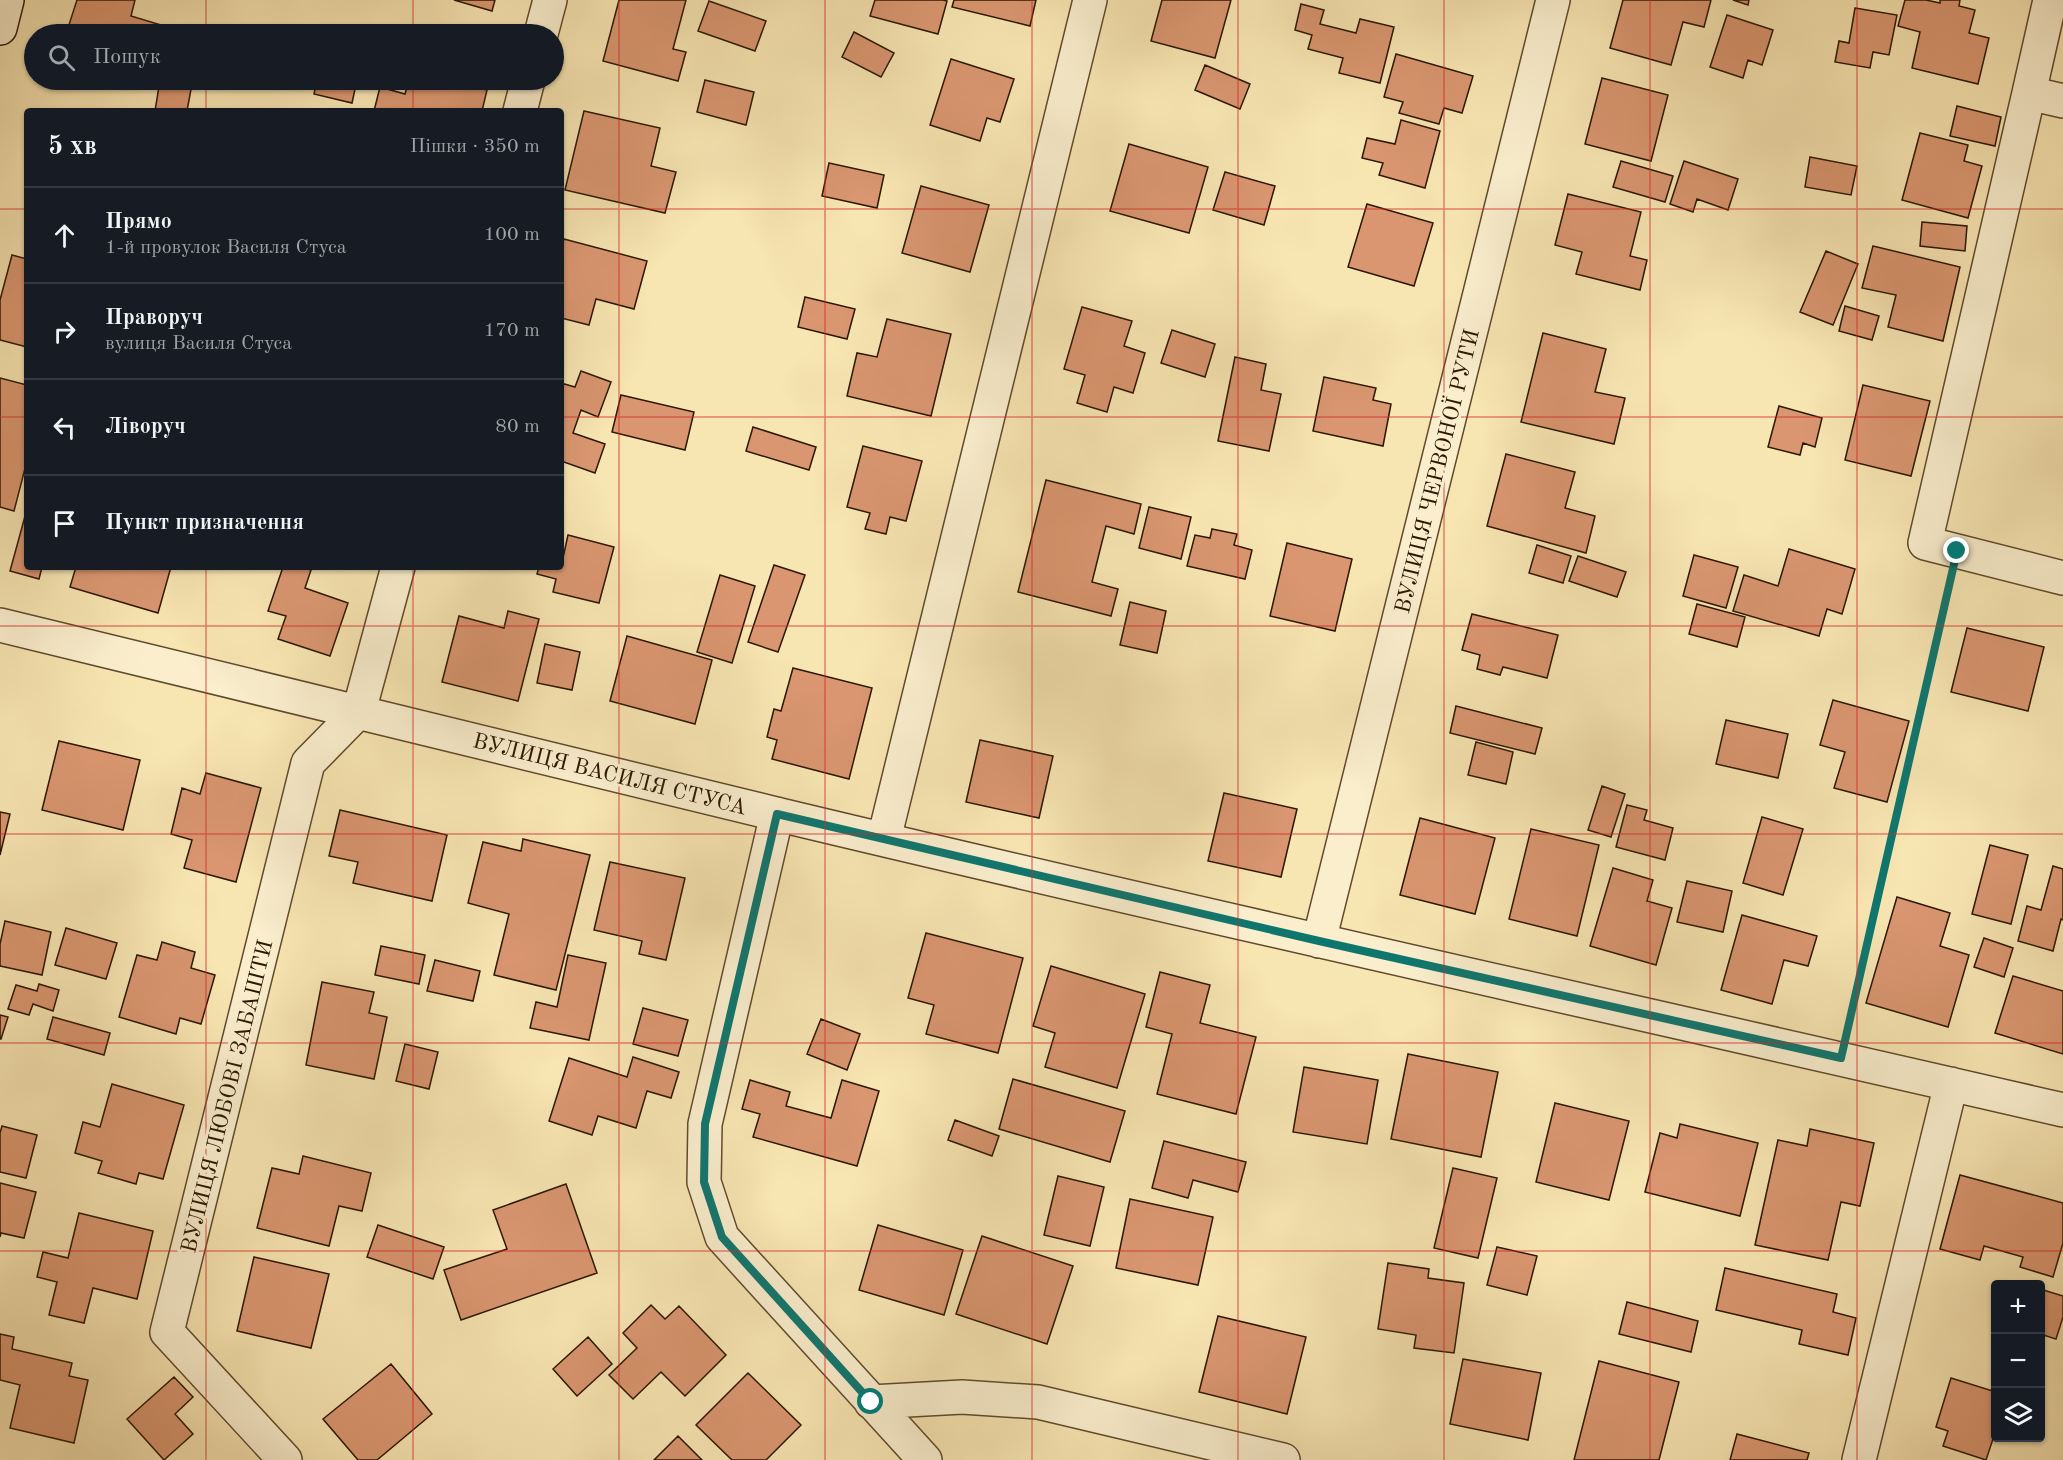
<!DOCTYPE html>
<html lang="uk">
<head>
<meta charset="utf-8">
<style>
  :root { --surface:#171b24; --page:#242831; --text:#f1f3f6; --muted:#9ea1a6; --line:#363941 }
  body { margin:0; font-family:"Old Standard TT",serif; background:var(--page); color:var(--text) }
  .controls { position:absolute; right:18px; bottom:18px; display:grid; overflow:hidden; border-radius:6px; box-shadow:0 2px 4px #0004 }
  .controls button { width:54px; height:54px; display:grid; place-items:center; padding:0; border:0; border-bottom:2px solid var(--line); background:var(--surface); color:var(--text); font:30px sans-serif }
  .stop { position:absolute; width:18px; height:18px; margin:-14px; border:4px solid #0f766e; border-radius:50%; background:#fff }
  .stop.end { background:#0f766e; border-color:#fff; box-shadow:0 2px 6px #0008 }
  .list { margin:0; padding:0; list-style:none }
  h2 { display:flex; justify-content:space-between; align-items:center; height:78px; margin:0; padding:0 24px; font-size:26px }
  h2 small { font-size:20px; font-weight:400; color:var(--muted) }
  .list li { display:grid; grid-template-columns:39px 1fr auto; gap:18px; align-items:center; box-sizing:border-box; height:96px; padding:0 24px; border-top:2px solid var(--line) }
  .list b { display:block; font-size:22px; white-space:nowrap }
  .list p { margin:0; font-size:20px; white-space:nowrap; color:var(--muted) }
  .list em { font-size:20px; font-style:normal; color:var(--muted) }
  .icon { flex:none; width:33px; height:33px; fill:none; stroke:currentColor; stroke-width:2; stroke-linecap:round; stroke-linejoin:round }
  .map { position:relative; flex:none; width:2063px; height:1460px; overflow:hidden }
  .search { position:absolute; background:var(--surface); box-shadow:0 2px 4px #0004; left:24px; top:24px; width:540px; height:66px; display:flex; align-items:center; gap:15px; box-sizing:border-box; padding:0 21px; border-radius:33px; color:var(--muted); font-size:22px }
  .panel { position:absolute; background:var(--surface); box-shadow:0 2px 4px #0004; left:24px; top:108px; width:540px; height:462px; border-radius:6px }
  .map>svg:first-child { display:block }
</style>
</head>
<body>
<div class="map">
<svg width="2063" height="1460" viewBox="0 0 2063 1460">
  <rect width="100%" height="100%" fill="#f7e5b2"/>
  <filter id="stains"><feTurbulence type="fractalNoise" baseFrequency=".00333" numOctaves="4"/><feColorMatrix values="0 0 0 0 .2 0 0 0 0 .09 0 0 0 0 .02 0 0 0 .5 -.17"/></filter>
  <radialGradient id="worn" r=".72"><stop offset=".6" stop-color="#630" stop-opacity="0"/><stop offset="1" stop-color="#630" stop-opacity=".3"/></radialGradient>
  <path fill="#d99670" stroke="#2c1700" stroke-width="1.5" d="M 77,0 L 135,0 L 131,16 L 161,25 L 158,34 L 66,34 Z
    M 454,0 L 495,0 L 492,11 Z
    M 619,0 L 686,0 L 673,49 L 686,52 L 678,81 L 603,61 Z
    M 875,0 L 943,0 L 947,1 L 938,34 L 870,16 Z
    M 954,0 L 1036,0 L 1030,26 L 952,7 Z
    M 1162,0 L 1231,0 L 1215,58 L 1151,41 Z
    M 1623,0 L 1711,0 L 1704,27 L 1683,22 L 1671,65 L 1610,48 Z
    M 1733,0 L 1749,0 L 1748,5 Z
    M 1905,0 L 1926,0 L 1940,3 L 1940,0 L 1960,0 L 1959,6 L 1975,10 L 1969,33 L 1989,38 L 1978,84 L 1912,68 L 1920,32 L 1898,26 Z
    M 709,1 L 766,21 L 755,51 L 698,31 Z
    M 1301,4 L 1324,10 L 1320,24 L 1356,33 L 1360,19 L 1394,27 L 1380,83 L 1339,73 L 1343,58 L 1308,49 L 1312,35 L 1295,30 Z
    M 1855,8 L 1897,15 L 1889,55 L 1873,52 L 1870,68 L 1835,62 L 1839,41 L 1849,43 Z
    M 1727,15 L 1773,30 L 1762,65 L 1748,60 L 1743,78 L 1710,67 Z
    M 854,32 L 894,53 L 881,77 L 842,57 Z
    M 1396,54 L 1473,76 L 1462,113 L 1444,108 L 1439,124 L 1399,113 L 1403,102 L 1384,97 Z
    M 951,59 L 1014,79 L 1000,122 L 987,118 L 980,141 L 930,125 Z
    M 1205,65 L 1250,84 L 1240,109 L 1195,90 Z
    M 1602,78 L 1668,95 L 1651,161 L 1585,144 Z
    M 86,80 L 109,80 L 107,86 Z
    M 160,80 L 192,84 L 187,111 L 155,111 Z
    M 317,80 L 357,80 L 352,103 L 314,94 Z
    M 409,80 L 447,80 L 487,90 L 482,111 L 374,111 L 380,87 L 405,94 Z
    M 705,80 L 754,92 L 746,125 L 697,112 Z
    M 1957,106 L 2001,117 L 1995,146 L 1950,136 Z
    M 584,111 L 660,128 L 651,166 L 676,172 L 665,213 L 565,190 Z
    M 1401,120 L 1440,131 L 1425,188 L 1379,175 L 1383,163 L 1362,158 L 1367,138 L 1395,144 Z
    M 1920,133 L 1968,145 L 1964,161 L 1982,166 L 1968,218 L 1902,200 Z
    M 1129,144 L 1208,167 L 1189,233 L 1110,211 Z
    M 1810,157 L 1857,166 L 1851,195 L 1805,187 Z
    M 1621,161 L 1673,176 L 1665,202 L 1613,187 Z
    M 1684,161 L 1738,179 L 1728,210 L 1697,199 L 1693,212 L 1670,204 Z
    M 829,163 L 884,175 L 877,208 L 822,196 Z
    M 1225,172 L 1275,186 L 1264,225 L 1213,210 Z
    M 921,186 L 989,205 L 970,272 L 902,253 Z
    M 1568,194 L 1641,212 L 1630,256 L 1647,260 L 1640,290 L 1576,274 L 1582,252 L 1555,245 Z
    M 1367,204 L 1433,223 L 1414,286 L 1348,267 Z
    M 1922,222 L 1967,226 L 1965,251 L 1920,246 Z
    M 564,239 L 647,261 L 634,309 L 596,299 L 589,325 L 561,318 L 561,250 Z
    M 1873,246 L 1960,267 L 1943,341 L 1888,327 L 1896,295 L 1862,288 Z
    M 1826,251 L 1858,264 L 1833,325 L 1800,312 Z
    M 12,255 L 27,259 L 27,347 L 0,340 L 0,300 Z
    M 805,297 L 855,309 L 847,339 L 798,327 Z
    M 1845,306 L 1879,316 L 1872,340 L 1839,331 Z
    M 1082,307 L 1132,321 L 1124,346 L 1145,353 L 1133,393 L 1114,387 L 1107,412 L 1077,403 L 1085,375 L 1064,369 Z
    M 887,319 L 951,334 L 931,416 L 847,396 L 857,353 L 877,357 Z
    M 1172,330 L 1215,344 L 1205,377 L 1161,363 Z
    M 1543,333 L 1606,349 L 1595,392 L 1625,398 L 1614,444 L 1521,422 Z
    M 1235,357 L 1266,364 L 1261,390 L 1281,394 L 1269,451 L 1218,441 Z
    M 581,371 L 611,382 L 598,417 L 581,410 L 573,433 L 605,444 L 595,473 L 561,461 L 561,383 L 575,387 Z
    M 1324,377 L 1376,388 L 1373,400 L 1391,404 L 1383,446 L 1313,431 Z
    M 0,378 L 27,385 L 27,461 L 14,511 L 0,507 Z
    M 1863,385 L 1930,401 L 1911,476 L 1845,460 Z
    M 621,395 L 694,412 L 685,450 L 612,432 Z
    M 1779,406 L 1822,418 L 1815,447 L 1803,443 L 1800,455 L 1768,447 Z
    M 753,427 L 816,447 L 809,470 L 746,451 Z
    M 863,446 L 922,461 L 906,521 L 890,517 L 886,534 L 865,529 L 870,513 L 847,507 Z
    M 1506,454 L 1575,472 L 1565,508 L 1595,516 L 1586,553 L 1487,526 Z
    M 1046,480 L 1141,504 L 1134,534 L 1106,526 L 1092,582 L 1118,589 L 1111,616 L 1018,592 Z
    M 1149,507 L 1191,517 L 1181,559 L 1139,548 Z
    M 27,509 L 27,567 L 42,567 L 39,579 L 10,571 Z
    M 1212,529 L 1237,534 L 1234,545 L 1252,550 L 1245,579 L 1187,566 L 1195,535 L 1210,538 Z
    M 568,535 L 614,547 L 599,603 L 553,592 L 556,579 L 537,574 L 539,567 L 561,567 Z
    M 1287,543 L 1352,559 L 1335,631 L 1270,616 Z
    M 1537,545 L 1571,556 L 1563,583 L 1529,573 Z
    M 1789,549 L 1855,569 L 1842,614 L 1827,609 L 1819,636 L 1733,611 L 1744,575 L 1778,586 Z
    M 1694,555 L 1738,567 L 1726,608 L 1683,596 Z
    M 1578,556 L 1626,572 L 1617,597 L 1569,581 Z
    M 774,565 L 805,575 L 778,652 L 748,642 Z
    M 76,567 L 171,567 L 158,613 L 70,587 Z
    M 283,567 L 302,567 L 311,570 L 305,588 L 348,603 L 330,656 L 278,639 L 286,616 L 268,611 Z
    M 720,575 L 755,586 L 732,663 L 697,652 Z
    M 1130,602 L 1166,611 L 1157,653 L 1120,645 Z
    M 1697,604 L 1745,617 L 1737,647 L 1689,634 Z
    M 508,611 L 539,619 L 518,701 L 442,682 L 459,616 L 504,628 Z
    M 1472,614 L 1558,635 L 1547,678 L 1503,667 L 1500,675 L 1477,669 L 1480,655 L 1462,650 Z
    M 1967,628 L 2044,647 L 2028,711 L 1951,692 Z
    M 627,636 L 712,660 L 695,724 L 610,701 Z
    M 545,644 L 580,652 L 572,690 L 537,683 Z
    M 793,668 L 872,688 L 849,779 L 772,759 L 777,740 L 767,737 L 774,709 L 781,711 Z
    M 1833,700 L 1909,721 L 1887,802 L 1834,788 L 1845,752 L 1820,745 Z
    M 1456,706 L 1542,728 L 1535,754 L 1450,733 Z
    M 1726,720 L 1788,734 L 1778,778 L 1716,764 Z
    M 980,740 L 1053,756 L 1039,818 L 966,802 Z
    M 59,741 L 140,760 L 123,830 L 42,810 Z
    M 1476,742 L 1513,752 L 1506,784 L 1468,775 Z
    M 206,773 L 261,788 L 236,882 L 184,868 L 192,840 L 171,834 L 182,788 L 200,794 Z
    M 1602,786 L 1625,794 L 1611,837 L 1588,830 Z
    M 1224,793 L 1297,809 L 1281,877 L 1208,861 Z
    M 1627,805 L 1647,810 L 1644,820 L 1673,828 L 1665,860 L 1616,847 Z
    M 340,810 L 447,835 L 432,901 L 353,883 L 358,862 L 329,856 Z
    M 0,812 L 10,814 L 0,855 Z
    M 1762,817 L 1803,829 L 1783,895 L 1743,883 Z
    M 1420,818 L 1495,838 L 1475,914 L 1400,895 Z
    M 1531,829 L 1599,845 L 1577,936 L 1509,919 Z
    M 523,839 L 590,855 L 556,990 L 494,975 L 509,914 L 468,903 L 483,842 L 521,851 Z
    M 1990,845 L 2028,855 L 2011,924 L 1972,914 Z
    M 610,862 L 685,878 L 666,960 L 639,954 L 642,941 L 594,930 Z
    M 2053,866 L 2063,869 L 2063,920 L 2061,919 L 2053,951 L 2018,941 L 2027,906 L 2041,910 Z
    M 1613,868 L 1653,880 L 1647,901 L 1672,908 L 1656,965 L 1590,946 Z
    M 1687,881 L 1732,891 L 1723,932 L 1677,922 Z
    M 1897,897 L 1950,913 L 1940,946 L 1969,955 L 1948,1027 L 1866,1003 Z
    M 1742,915 L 1817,936 L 1808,966 L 1784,960 L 1772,1004 L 1721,990 Z
    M 5,921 L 51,932 L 42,975 L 0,966 L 0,944 Z
    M 66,928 L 117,943 L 106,979 L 55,965 Z
    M 926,933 L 1023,958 L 998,1053 L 926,1034 L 934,1005 L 908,998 Z
    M 1984,938 L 2013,948 L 2004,977 L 1974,967 Z
    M 162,942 L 195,952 L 191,968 L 215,975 L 201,1024 L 180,1018 L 176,1034 L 119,1017 L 137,955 L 157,960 Z
    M 381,946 L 425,955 L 419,984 L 375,975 Z
    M 568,955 L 606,963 L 589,1040 L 530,1028 L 536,1002 L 557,1007 Z
    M 435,960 L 480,971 L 473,1001 L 427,991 Z
    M 1051,966 L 1145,994 L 1117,1088 L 1045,1067 L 1055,1033 L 1033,1026 Z
    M 1160,972 L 1210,985 L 1200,1023 L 1256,1037 L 1236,1114 L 1157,1094 L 1172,1034 L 1146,1027 Z
    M 2013,976 L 2063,991 L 2063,1054 L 1995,1033 Z
    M 322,982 L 374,992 L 369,1013 L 387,1017 L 374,1079 L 306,1065 Z
    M 39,984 L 59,990 L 53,1011 L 33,1004 L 29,1015 L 8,1009 L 16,985 L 37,991 Z
    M 643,1008 L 688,1020 L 678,1056 L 633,1044 Z
    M 0,1015 L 8,1017 L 1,1039 L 0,1039 Z
    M 53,1017 L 110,1033 L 104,1055 L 47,1039 Z
    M 821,1019 L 860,1034 L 847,1070 L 807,1054 Z
    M 405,1044 L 438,1052 L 429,1089 L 396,1081 Z
    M 1408,1054 L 1498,1072 L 1481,1157 L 1391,1139 Z
    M 633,1057 L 679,1072 L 671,1098 L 647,1091 L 636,1128 L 598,1116 L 592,1135 L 549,1121 L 569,1058 L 627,1077 Z
    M 1304,1067 L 1378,1080 L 1367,1144 L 1293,1132 Z
    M 1013,1079 L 1125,1111 L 1110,1162 L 999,1129 Z
    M 750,1080 L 790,1092 L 786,1106 L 831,1118 L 842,1080 L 879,1091 L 857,1166 L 753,1137 L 760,1114 L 742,1109 Z
    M 112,1084 L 184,1105 L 163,1179 L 139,1173 L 136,1184 L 98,1173 L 102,1161 L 75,1153 L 83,1122 L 100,1127 Z
    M 1555,1103 L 1629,1121 L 1609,1200 L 1536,1182 Z
    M 955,1120 L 999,1136 L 992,1156 L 948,1140 Z
    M 1680,1124 L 1758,1143 L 1740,1216 L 1645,1192 L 1660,1133 L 1677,1138 Z
    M 2,1126 L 37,1135 L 26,1178 L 0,1172 L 0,1133 Z
    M 1810,1129 L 1874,1143 L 1860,1206 L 1841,1202 L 1828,1260 L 1755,1245 L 1778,1140 L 1807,1146 Z
    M 1164,1141 L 1246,1162 L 1238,1192 L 1193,1180 L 1188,1198 L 1152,1188 Z
    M 303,1156 L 371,1173 L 362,1211 L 339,1206 L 329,1246 L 257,1228 L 272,1168 L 299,1174 Z
    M 1453,1168 L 1497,1178 L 1478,1258 L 1434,1248 Z
    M 1960,1175 L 2063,1203 L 2063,1243 L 2053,1277 L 2020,1267 L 2023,1257 L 1984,1246 L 1980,1260 L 1940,1249 Z
    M 1058,1176 L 1104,1187 L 1090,1246 L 1044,1235 Z
    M 0,1183 L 36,1192 L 24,1238 L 1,1233 L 0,1237 Z
    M 566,1184 L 597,1273 L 461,1320 L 444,1270 L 507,1249 L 493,1210 Z
    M 1130,1199 L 1213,1217 L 1198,1285 L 1116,1268 Z
    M 79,1213 L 153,1231 L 137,1299 L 93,1288 L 84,1323 L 49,1315 L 57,1282 L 37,1277 L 43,1252 L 68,1258 Z
    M 378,1225 L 444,1247 L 433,1279 L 367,1257 Z
    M 878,1225 L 963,1250 L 944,1315 L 859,1290 Z
    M 982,1236 L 1073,1266 L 1047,1344 L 956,1314 Z
    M 1497,1247 L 1537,1256 L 1527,1295 L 1487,1285 Z
    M 254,1257 L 329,1274 L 311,1348 L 237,1331 Z
    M 1388,1263 L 1429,1269 L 1428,1278 L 1464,1283 L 1454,1353 L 1414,1348 L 1416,1335 L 1378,1329 Z
    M 1725,1268 L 1837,1294 L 1833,1312 L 1856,1318 L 1848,1355 L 1799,1344 L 1802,1330 L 1716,1310 Z
    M 2040,1289 L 2063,1296 L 2063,1317 L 2056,1339 L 2040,1334 Z
    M 1627,1302 L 1698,1321 L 1691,1352 L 1619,1334 Z
    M 651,1305 L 665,1319 L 679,1306 L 726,1355 L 685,1396 L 661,1372 L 633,1399 L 609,1375 L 637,1348 L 623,1333 Z
    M 1218,1316 L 1306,1337 L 1287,1414 L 1199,1392 Z
    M 0,1334 L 14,1337 L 12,1349 L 72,1363 L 69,1376 L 88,1380 L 74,1443 L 10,1428 L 20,1385 L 0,1380 Z
    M 588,1337 L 612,1364 L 577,1396 L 553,1369 Z
    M 1463,1359 L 1541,1373 L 1528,1440 L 1450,1424 Z
    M 1599,1361 L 1679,1382 L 1659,1460 L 1574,1460 Z
    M 391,1364 L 432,1414 L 377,1460 L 358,1460 L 323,1419 Z
    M 748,1373 L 801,1425 L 766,1460 L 732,1460 L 696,1425 Z
    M 174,1377 L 193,1397 L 175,1414 L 193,1434 L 164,1460 L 127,1419 Z
    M 1951,1378 L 1996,1392 L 1996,1430 L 1986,1460 L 1943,1446 L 1948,1431 L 1936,1427 Z
    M 1737,1434 L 1809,1453 L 1807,1460 L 1730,1460 Z
    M 678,1436 L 702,1460 L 654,1460 Z"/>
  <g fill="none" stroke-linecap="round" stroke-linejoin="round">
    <defs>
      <path id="street" d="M 541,34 L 550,0
        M 2029,93 L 2050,0
        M 2063,101 L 2029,93 L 1925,543 L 2063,578
        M 520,111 L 528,80
        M 0,625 C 259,687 517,752 776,814 C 1204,917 1634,1011 2063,1110
        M 777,814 L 705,1124 L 704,1182 L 722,1237 L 925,1460
        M 884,839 L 1090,0
        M 1319,941 L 1553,0
        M 871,1402 L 962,1397 L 1038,1402 L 1283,1460
        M 285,1460 L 167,1332 L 308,763 L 359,711 L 398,567
        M 1859,1460 L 1951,1084"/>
      <path id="secondary" d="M 0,28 L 7,0"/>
    </defs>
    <use href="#street" stroke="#5f4a2c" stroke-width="36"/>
    <use href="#secondary" stroke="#2c1700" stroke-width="36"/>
    <path stroke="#2c1700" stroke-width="4" stroke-dasharray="4.5 3" stroke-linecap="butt" d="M 1850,1020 L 1948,588"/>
    <use href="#street" stroke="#faeecd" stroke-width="33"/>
    <use href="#secondary" stroke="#faeecd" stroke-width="33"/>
  </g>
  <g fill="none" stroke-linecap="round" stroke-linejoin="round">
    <path stroke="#0f766e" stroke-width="8" d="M 871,1402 L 722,1237 L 704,1182 L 705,1124 L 777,814 L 1319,941 L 1841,1058 L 1957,551"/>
  </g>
  <path fill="none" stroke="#d62828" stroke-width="1.5" stroke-opacity="0.55" d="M 206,0 L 206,34M 413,0 L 413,34M 619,0 L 619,1460M 825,0 L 825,1460M 1032,0 L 1032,1460M 1238,0 L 1238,1460M 1444,0 L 1444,1460M 1650,0 L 1650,1460M 1857,0 L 1857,1460M 206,80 L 206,111M 413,80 L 413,111M 0,209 L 27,209M 561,209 L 2063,209M 0,417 L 27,417M 561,417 L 2063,417M 206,567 L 206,1460M 413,567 L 413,1460M 0,626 L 2063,626M 0,834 L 2063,834M 0,1043 L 2063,1043M 0,1251 L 2063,1251"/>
  <g text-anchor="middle" stroke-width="6" stroke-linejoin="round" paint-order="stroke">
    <g font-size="22" fill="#2c1700" stroke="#faeecd">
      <text transform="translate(1436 471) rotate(-76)" y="8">ВУЛИЦЯ ЧЕРВОНОЇ РУТИ</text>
      <text transform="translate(610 773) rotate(14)" y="8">ВУЛИЦЯ ВАСИЛЯ СТУСА</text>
      <text transform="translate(226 1096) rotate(-76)" y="8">ВУЛИЦЯ ЛЮБОВІ ЗАБАШТИ</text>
    </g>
  </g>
  <rect width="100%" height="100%" filter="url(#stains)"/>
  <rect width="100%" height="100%" fill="url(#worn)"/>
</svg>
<div class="controls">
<button>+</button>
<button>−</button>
<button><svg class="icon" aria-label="layers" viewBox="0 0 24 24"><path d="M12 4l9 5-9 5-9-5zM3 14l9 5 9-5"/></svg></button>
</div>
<div class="stop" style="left:871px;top:1402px"></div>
<div class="stop end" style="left:1957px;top:551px"></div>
<div class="search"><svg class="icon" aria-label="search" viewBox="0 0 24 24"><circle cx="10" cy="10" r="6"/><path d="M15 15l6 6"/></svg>Пошук</div>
<section class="panel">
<h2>5 хв<small>Пішки · 350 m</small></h2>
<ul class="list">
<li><svg class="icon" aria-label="ahead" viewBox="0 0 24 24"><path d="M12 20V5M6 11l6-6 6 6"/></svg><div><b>Прямо</b><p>1-й провулок Василя Стуса</p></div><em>100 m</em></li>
<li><svg class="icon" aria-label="right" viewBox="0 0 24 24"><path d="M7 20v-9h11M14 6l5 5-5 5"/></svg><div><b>Праворуч</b><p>вулиця Василя Стуса</p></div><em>170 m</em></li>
<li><svg class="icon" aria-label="left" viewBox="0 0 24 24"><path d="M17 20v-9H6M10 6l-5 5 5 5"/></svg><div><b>Ліворуч</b></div><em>80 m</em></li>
<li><svg class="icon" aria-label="arrive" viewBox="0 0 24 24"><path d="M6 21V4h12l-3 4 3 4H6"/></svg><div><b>Пункт призначення</b></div></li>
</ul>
</section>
</div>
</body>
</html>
